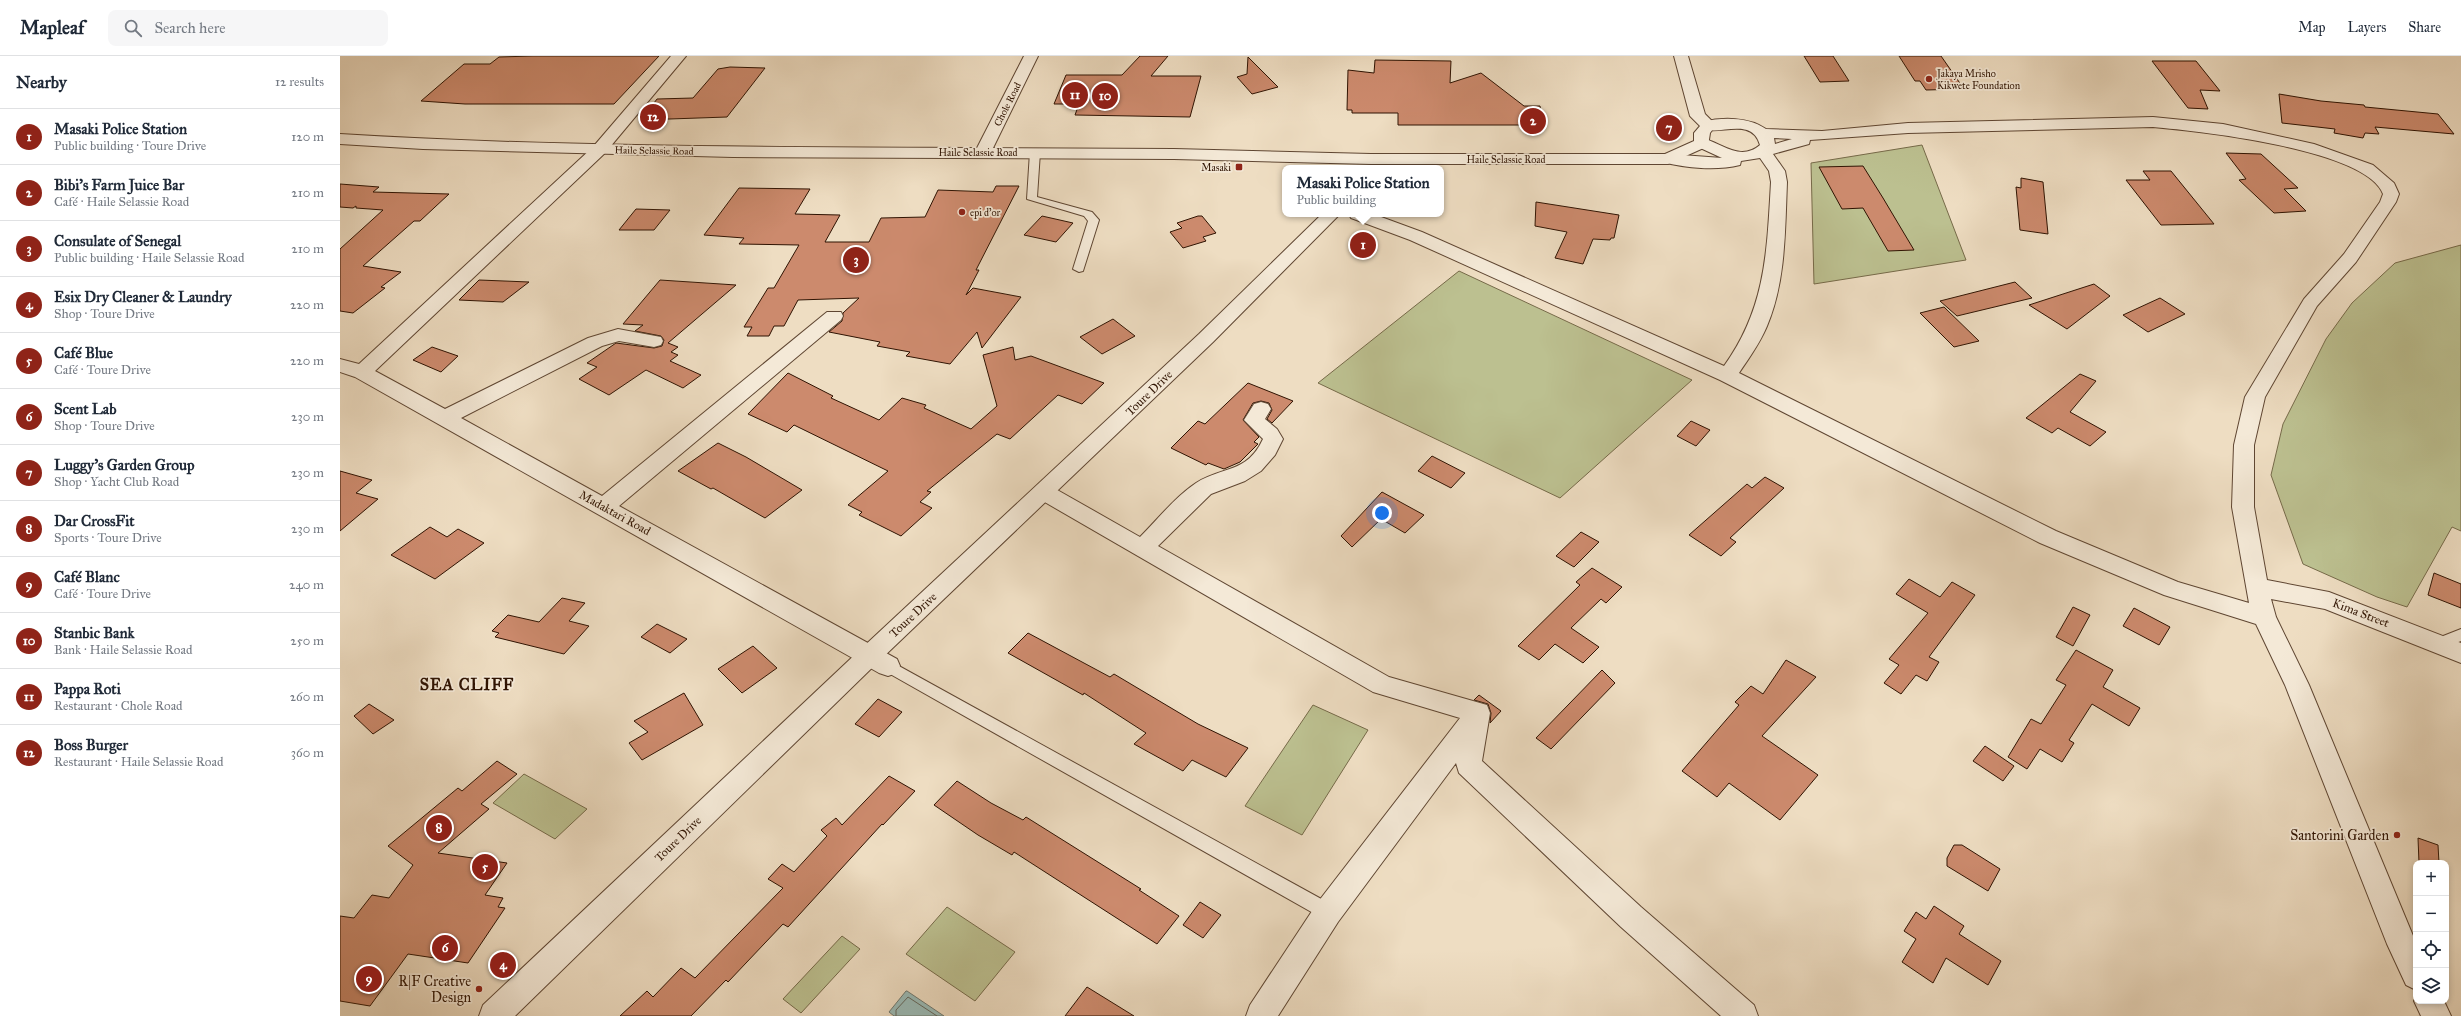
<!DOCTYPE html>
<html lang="en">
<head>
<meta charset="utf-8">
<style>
  :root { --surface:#fff; --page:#f6f6f7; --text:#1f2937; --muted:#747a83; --line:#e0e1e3; --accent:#8f2418 }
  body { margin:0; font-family:"IM FELL Great Primer",serif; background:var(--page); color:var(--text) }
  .controls { position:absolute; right:12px; bottom:12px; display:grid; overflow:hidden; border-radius:8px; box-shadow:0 2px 6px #0003 }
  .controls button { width:36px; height:36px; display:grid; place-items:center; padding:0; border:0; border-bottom:1px solid var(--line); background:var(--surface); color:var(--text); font:20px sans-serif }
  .you { position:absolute; left:1042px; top:457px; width:14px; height:14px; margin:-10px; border:3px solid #fff; border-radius:50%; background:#1a73e8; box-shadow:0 0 0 6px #1a73e833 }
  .badge { display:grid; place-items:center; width:26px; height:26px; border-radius:50%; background:var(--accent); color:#fff; font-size:13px; font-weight:700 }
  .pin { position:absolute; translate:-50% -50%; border:2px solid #fff; box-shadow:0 1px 4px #0006 }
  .popup { position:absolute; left:942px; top:109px; width:162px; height:52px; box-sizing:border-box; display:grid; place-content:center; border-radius:8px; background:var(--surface); filter:drop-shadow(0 1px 3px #0005); font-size:13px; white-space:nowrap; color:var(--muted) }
  .popup b { font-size:15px; color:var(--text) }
  .popup::after { content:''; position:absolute; left:50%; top:100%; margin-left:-8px; border:8px solid transparent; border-top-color:var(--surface) }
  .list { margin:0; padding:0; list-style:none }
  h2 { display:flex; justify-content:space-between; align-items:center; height:52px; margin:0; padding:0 16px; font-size:17px }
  h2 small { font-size:13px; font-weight:400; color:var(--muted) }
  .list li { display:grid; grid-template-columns:26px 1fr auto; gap:12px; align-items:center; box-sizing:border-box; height:56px; padding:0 16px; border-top:1px solid var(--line) }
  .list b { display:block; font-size:15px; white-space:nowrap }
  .list p { margin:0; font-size:13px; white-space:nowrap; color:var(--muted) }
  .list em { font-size:13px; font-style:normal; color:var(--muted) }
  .icon { flex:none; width:22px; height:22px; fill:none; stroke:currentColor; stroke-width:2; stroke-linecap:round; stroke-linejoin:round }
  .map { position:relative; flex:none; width:2121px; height:960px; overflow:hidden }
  header { display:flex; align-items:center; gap:24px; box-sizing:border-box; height:56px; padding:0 20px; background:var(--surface); border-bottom:1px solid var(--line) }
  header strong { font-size:19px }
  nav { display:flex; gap:22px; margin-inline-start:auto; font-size:14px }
  .search { width:280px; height:36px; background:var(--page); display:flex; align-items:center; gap:10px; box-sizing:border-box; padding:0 14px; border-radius:8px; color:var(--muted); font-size:15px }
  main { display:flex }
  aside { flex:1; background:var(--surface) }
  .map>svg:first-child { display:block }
</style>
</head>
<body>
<header>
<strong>Mapleaf</strong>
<div class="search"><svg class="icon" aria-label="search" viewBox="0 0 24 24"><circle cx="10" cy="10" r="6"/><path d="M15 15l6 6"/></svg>Search here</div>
<nav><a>Map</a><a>Layers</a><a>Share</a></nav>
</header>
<main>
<aside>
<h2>Nearby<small>12 results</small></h2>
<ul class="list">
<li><span class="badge">1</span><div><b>Masaki Police Station</b><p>Public building · Toure Drive</p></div><em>120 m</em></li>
<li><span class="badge">2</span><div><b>Bibi's Farm Juice Bar</b><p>Café · Haile Selassie Road</p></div><em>210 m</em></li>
<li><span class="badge">3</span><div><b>Consulate of Senegal</b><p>Public building · Haile Selassie Road</p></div><em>210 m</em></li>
<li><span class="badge">4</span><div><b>Esix Dry Cleaner &amp; Laundry</b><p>Shop · Toure Drive</p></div><em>220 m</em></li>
<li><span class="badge">5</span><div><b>Café Blue</b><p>Café · Toure Drive</p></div><em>220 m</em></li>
<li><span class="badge">6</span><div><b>Scent Lab</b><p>Shop · Toure Drive</p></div><em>230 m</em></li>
<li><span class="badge">7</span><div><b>Luggy's Garden Group</b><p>Shop · Yacht Club Road</p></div><em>230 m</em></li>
<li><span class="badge">8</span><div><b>Dar CrossFit</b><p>Sports · Toure Drive</p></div><em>230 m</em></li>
<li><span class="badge">9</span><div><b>Café Blanc</b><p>Café · Toure Drive</p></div><em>240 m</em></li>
<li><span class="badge">10</span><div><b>Stanbic Bank</b><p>Bank · Haile Selassie Road</p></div><em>250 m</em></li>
<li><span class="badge">11</span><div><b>Pappa Roti</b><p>Restaurant · Chole Road</p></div><em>260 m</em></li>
<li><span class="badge">12</span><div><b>Boss Burger</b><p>Restaurant · Haile Selassie Road</p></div><em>360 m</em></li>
</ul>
</aside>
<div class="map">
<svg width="2121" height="960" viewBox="0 0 2121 960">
  <rect width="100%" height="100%" fill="#eeddc2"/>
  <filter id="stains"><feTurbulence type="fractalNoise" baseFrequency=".005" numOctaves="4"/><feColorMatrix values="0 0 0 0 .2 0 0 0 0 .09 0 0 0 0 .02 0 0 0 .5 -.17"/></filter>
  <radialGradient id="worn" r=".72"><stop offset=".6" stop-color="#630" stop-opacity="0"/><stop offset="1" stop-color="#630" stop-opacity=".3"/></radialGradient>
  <path fill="#bcc090" stroke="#766a49" d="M 1582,89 L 1626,204 L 1474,228 L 1471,107 Z
    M 2121,189 L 2121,475 L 2112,471 L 2067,551 L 2037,541 L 1963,508 L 1931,419 L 1943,368 L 1986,283 L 2012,247 L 2055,207 Z
    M 1119,215 L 1352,324 L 1220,442 L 978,327 Z
    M 973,649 L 1028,674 L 962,779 L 905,750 Z
    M 184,718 L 247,753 L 215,783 L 153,747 Z
    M 607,851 L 675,896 L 635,945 L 566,898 Z
    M 502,880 L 520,893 L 461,957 L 443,943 Z"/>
  <path fill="#9abbb7" stroke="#6f786f" d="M 566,935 L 567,935 L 604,960 L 554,960 L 549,956 Z"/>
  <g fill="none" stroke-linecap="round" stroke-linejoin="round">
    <path stroke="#64675c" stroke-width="1" d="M 556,960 L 556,954 L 568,941 L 597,960"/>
  </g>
  <path fill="#cc8a6d" stroke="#2f1302" d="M 193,0 L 319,0 L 274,48 L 125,48 L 81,45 L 124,8 L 150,8 L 159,1 Z
    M 800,0 L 828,0 L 811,20 L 861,20 L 850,61 L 735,59 L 739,48 L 714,48 L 726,19 L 782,19 Z
    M 1464,0 L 1493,0 L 1509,25 L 1480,26 Z
    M 1559,0 L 1601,0 L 1624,33 L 1586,34 L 1580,25 L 1575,25 Z
    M 908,1 L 938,31 L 912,38 L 897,21 L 907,18 Z
    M 1035,4 L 1111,5 L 1110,27 L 1141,17 L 1184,50 L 1200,50 L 1203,69 L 1058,69 L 1058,57 L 1012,57 L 1012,54 L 1007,54 L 1008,14 L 1034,17 Z
    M 1812,5 L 1856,5 L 1880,35 L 1860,34 L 1868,53 L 1848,52 Z
    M 390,11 L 425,12 L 387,61 L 301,64 L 317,43 L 353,42 L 378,13 Z
    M 1939,38 L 1981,45 L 2024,49 L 2025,51 L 2098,58 L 2114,78 L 2035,71 L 2039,78 L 2025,77 L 2023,82 L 1994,77 L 1995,73 L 1942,67 Z
    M 1886,97 L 1921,98 L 1958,132 L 1944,133 L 1966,155 L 1934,157 L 1899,124 L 1906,123 Z
    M 1523,110 L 1543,142 L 1574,194 L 1548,195 L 1523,152 L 1502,153 L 1479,111 Z
    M 1803,115 L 1831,115 L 1874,168 L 1821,169 L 1786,124 L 1810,124 Z
    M 1681,122 L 1703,126 L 1708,178 L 1680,174 L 1676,131 L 1681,132 Z
    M 0,128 L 39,131 L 33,136 L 109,138 L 80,165 L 74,165 L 23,210 L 61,216 L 41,231 L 45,232 L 13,257 L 0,255 L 0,193 L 43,154 L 16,152 L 16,150 L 13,152 L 0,151 Z
    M 656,130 L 679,130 L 636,214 L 639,214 L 626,239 L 633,232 L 681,241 L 642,292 L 637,276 L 610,308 L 566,300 L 570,296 L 537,290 L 540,286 L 489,276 L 502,265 L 503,257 L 519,242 L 458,244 L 444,270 L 434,270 L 429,280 L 407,280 L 412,271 L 404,271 L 428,232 L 434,232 L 459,189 L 399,188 L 404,182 L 364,179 L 399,132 L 470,133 L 455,158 L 500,159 L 485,186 L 529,186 L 541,162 L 585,161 L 598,134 L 653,136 Z
    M 1196,146 L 1279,159 L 1274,182 L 1271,182 L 1270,184 L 1253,183 L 1243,208 L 1215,202 L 1227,176 L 1195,170 Z
    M 296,153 L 330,154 L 314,174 L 279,174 Z
    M 702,160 L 733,167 L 716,186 L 684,179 Z
    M 858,160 L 862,160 L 876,177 L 863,181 L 866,185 L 843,192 L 830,176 L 842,172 L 837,167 Z
    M 139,224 L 189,226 L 163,246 L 119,244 Z
    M 320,224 L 396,229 L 328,287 L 338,291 L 331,296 L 338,299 L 330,305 L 361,319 L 343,332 L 306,314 L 269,339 L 239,323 L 257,311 L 247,307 L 276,287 L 314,292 L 322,290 L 324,284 L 321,280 L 295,275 L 303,269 L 283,268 Z
    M 1675,226 L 1692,242 L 1617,260 L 1600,245 Z
    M 1754,228 L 1770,240 L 1727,273 L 1689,249 Z
    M 1820,242 L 1845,258 L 1808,276 L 1783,259 Z
    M 1604,251 L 1639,285 L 1614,291 L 1580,257 Z
    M 773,263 L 795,280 L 762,298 L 740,281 Z
    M 92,291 L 118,300 L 101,316 L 73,304 Z
    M 673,291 L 675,304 L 691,300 L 764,327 L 742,348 L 718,339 L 670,383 L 657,378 L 587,435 L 591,436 L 580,446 L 592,452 L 561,480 L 519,459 L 522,456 L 508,449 L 548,415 L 454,369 L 447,376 L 408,358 L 448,317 L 493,340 L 491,342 L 539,364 L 562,342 L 586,349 L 584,352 L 631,373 L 657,350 L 643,299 Z
    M 1740,318 L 1756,325 L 1730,356 L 1766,376 L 1750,390 L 1718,372 L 1712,377 L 1686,362 Z
    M 908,327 L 953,345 L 932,367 L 927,363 L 932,354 L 929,347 L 921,345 L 913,347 L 903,364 L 919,381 L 914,386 L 918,388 L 900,406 L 884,413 L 868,407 L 866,409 L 831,392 L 858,365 L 865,368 Z
    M 1351,365 L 1370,374 L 1356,390 L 1337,380 Z
    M 378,387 L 406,401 L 462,434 L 425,462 L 373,432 L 371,433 L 338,415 Z
    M 1092,400 L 1125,417 L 1111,432 L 1078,415 Z
    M 0,415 L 32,424 L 16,437 L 38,443 L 0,475 Z
    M 1425,421 L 1444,432 L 1390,482 L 1396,486 L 1381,500 L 1349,479 L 1407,428 L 1412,432 Z
    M 1042,436 L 1084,459 L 1065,477 L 1041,463 L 1012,491 L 1001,480 Z
    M 90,471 L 107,481 L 118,473 L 144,487 L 95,523 L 51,499 Z
    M 1241,476 L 1259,486 L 1234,511 L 1216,500 Z
    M 1252,512 L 1282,531 L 1266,547 L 1261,543 L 1231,572 L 1259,591 L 1243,607 L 1215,588 L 1199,604 L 1178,590 L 1240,529 L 1236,526 Z
    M 2094,517 L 2121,528 L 2121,552 L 2088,539 Z
    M 1569,523 L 1600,541 L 1612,526 L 1635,539 L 1589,601 L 1599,606 L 1587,625 L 1576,619 L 1561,638 L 1544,627 L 1559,609 L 1549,603 L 1588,557 L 1556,538 Z
    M 222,542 L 245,547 L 229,565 L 249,570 L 224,598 L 155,581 L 159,577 L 152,575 L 168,559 L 199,566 Z
    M 1733,551 L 1750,559 L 1733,590 L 1716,581 Z
    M 1794,552 L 1830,571 L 1819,589 L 1783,570 Z
    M 317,568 L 347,583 L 330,597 L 301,581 Z
    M 688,577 L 770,621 L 774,618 L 858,668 L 908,692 L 886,721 L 852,704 L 843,715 L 794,688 L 806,677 L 744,637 L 743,639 L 668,597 Z
    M 413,590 L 437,612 L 402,637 L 378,613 Z
    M 1736,594 L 1773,614 L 1763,631 L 1800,652 L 1789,670 L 1752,648 L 1729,684 L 1734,687 L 1722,706 L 1700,693 L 1687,713 L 1668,701 L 1691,663 L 1701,668 L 1726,629 L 1716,624 Z
    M 1446,604 L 1476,621 L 1422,680 L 1478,719 L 1440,764 L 1389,727 L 1377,741 L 1342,715 L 1399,649 L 1395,646 L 1411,630 L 1423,638 Z
    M 1262,614 L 1275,627 L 1211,693 L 1196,682 Z
    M 344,637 L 363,669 L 302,704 L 289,687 L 308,676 L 294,665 Z
    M 1139,639 L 1161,655 L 1150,667 L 1151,657 L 1148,648 L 1134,644 Z
    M 538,643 L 562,656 L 539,681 L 515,668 Z
    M 29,648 L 54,664 L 33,678 L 14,660 Z
    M 1645,690 L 1674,710 L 1663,725 L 1633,705 Z
    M 157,705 L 177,718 L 141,748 L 149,753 L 98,797 L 167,807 L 145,839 L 163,842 L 158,851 L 165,852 L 128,907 L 68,898 L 30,950 L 0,945 L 0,860 L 14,862 L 32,839 L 49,842 L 73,809 L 48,790 L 118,732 L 122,735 Z
    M 549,720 L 575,735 L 543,769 L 542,768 L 448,871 L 443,868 L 388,926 L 386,924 L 351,960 L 280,960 L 307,935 L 313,941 L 341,912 L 355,922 L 443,832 L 428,823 L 442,808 L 454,816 L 487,780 L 481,774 L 496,762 L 502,769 Z
    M 617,725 L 651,747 L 683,764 L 686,761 L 801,833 L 799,834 L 839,860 L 817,888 L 674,796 L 672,799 L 638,779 L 594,749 Z
    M 2078,782 L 2098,789 L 2099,807 L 2079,807 Z
    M 1614,789 L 1622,789 L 1660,813 L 1648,835 L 1607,810 L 1607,802 Z
    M 860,846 L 881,859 L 863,882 L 843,869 Z
    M 1594,850 L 1624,870 L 1619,878 L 1661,905 L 1648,929 L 1606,902 L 1593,927 L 1562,906 L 1576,883 L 1564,875 L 1576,856 L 1586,863 Z
    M 747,931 L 794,960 L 725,960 Z"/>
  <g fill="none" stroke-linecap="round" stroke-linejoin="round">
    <defs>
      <path id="service" d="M 695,93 L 700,96 L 697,141 L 752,156 L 759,164 L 743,215 L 739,216 L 733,213 L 748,165 L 744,160 L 687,143 L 690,96 Z
        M 2121,573 L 2121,585 L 2098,594 L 2093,592 L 2090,588 L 2093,584 Z
        M 548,604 L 994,850 L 997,856 L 994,862 L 988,865 L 982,862 L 543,614 L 540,610 L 543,606 Z"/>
      <path id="minor" d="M 331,0 L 346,0 L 265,97 L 35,315 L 105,353 L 248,282 L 278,273 L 321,281 L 323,285 L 321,289 L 314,291 L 279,285 L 262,290 L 121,362 L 262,440 L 487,256 L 501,256 L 503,260 L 501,264 L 279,450 L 557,603 L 560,610 L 557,617 L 548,620 L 539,617 L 15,321 L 0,316 L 0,303 L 19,308 L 253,91 Z
        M 1813,61 L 1883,68 L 1974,88 L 2033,109 L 2054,127 L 2059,138 L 2056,146 L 2016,206 L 1977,250 L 1925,341 L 1914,389 L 1914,451 L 1927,524 L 1989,536 L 2121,587 L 2121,607 L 1985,553 L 1931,543 L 1936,561 L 1969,629 L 2076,887 L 2076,934 L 2066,929 L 2047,888 L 1945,629 L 1916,568 L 1824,539 L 1700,487 L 1380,324 L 1070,184 L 1011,162 L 1009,158 L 1033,158 L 1082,176 L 1384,310 C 1426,252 1427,195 1431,126 L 1429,115 L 1420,102 L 1401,105 L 1400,109 C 1376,115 1346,112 1322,106 L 1320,103 L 1328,98 L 1382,102 L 1356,90 L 1354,87 L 1356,84 L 1362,82 C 1382,87 1400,106 1420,89 C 1411,57 1371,85 1360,69 L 1363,66 C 1382,61 1409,61 1426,73 L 1482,75 L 1568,67 ZM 1813,71 C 1858,75 2026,93 2043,138 L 2040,146 L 2004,198 L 1964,243 L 1905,341 L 1894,389 L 1892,451 L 1909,547 L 1838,526 L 1716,475 L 1399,317 C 1409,302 1420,287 1427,270 C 1446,225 1445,174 1447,126 L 1445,115 L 1433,98 L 1469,88 L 1470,84 L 1568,77 ZM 1434,82 L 1452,83 L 1435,88 Z
        M 921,346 L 928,348 L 931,353 L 925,363 L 937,373 L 943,383 L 935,399 L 921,415 L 905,425 L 871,438 L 818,490 L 1049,621 L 1147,649 L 1150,657 L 1142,705 L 1301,851 L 1414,949 L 1418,960 L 1381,960 L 1281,871 L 1119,717 L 1116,707 L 998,866 L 938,960 L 906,960 L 910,949 L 978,846 L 1120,662 L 1033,636 L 696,441 L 693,436 L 696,431 L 704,428 L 712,431 L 800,481 C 818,463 835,441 856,427 C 882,410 907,418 923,383 L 904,364 L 914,348 Z
        M 2076,941 L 2076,945 L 2104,945 L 2111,960 L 2081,960 L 2074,945 Z"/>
      <path id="tertiary" d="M 684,0 L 698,0 L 653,92 L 834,93 L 1031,98 L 1325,98 L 1354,85 L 1354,77 L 1360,70 L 1350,60 L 1334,0 L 1348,0 L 1365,58 L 1376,69 L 1370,77 L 1368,90 L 1328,108 L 1031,108 L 834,103 L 393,101 L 83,93 L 0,88 L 0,78 C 212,91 425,91 637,92 Z
        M 982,158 L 1000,158 L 873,286 L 538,606 L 175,960 L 139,960 L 143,949 L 522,592 L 859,278 Z"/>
    </defs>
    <use href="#service" stroke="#5f4632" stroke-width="2"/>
    <use href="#minor" stroke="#5f4632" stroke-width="2"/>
    <use href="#tertiary" stroke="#5f4632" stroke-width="2"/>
    <use href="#service" fill="#f4e9d7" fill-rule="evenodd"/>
    <use href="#minor" fill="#f4e9d7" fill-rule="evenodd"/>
    <use href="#tertiary" fill="#f4e9d7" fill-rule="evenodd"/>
  </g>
  <g fill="#8f2418" stroke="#f4e9d7" stroke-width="1.5">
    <circle cx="1589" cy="23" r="4"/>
    <rect x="895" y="107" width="8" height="8" rx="2"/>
    <circle cx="622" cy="156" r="4"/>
    <circle cx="2057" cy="779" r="4"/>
    <circle cx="139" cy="933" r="4"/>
  </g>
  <g text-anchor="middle" stroke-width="3.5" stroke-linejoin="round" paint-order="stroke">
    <g font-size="10" fill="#2f1302" stroke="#f4e9d7" text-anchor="start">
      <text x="1597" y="21">Jakaya Mrisho<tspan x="1597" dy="12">Kikwete Foundation</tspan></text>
      <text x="891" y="115" text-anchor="end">Masaki</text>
      <text x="630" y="160">epi d'or</text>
    </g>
    <g font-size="10" fill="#2f1302" stroke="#f4e9d7">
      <text transform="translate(667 48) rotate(-63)" y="4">Chole Road</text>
      <text transform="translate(314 94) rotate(1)" y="4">Haile Selassie Road</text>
      <text x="638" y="100">Haile Selassie Road</text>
      <text x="1166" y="107">Haile Selassie Road</text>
    </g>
    <g font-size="12" fill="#2f1302" stroke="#f4e9d7">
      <text transform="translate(809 337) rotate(-44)" y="4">Toure Drive</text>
      <text transform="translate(275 457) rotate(29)" y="4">Madaktari Road</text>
      <text transform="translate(2021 557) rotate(21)" y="4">Kima Street</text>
      <text transform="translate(573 559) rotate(-43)" y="4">Toure Drive</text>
      <text transform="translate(338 783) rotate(-44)" y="4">Toure Drive</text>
    </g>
    <g font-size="14" fill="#2f1302" stroke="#f4e9d7" text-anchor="end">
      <text x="2049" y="784">Santorini Garden</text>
      <text x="131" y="930">R|F Creative<tspan x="131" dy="16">Design</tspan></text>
    </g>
    <g font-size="16" font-weight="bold" letter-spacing="1" fill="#2f1302" stroke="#f4e9d7">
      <text x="127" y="634">SEA CLIFF</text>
    </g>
  </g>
  <rect width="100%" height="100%" filter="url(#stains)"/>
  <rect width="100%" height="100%" fill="url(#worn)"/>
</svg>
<div class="controls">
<button>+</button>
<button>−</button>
<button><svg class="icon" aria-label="locate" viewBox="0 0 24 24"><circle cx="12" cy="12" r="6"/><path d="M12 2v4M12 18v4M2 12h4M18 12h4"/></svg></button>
<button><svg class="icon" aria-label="layers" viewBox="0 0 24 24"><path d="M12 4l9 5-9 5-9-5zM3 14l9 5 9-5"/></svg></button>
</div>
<div class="you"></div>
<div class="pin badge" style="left:1023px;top:189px">1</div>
<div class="popup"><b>Masaki Police Station</b>Public building</div>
<div class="pin badge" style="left:1193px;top:65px">2</div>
<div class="pin badge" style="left:516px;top:204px">3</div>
<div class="pin badge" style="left:163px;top:909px">4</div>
<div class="pin badge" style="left:145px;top:811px">5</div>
<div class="pin badge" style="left:105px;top:892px">6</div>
<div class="pin badge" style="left:1329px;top:72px">7</div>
<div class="pin badge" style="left:99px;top:772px">8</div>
<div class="pin badge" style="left:29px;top:923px">9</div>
<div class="pin badge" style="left:765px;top:40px">10</div>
<div class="pin badge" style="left:735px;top:39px">11</div>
<div class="pin badge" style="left:313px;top:61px">12</div>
</div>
</main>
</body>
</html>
